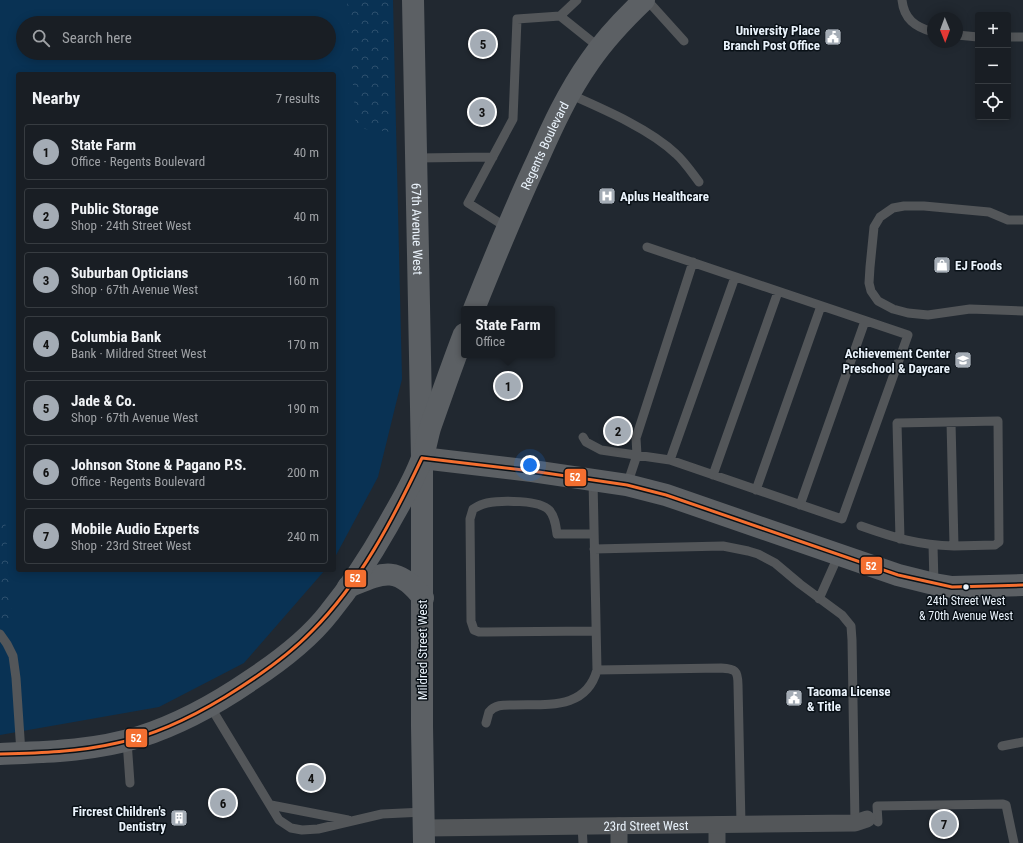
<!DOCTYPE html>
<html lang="en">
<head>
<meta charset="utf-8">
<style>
  :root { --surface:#191e24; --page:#22272c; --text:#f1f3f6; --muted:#9fa2a6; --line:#373c41; --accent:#a4acb5 }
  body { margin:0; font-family:"Roboto Condensed",sans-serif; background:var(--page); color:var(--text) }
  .controls { position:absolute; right:12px; top:12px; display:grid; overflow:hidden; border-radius:4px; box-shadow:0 2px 10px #0003 }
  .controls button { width:36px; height:36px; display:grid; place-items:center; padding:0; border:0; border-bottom:1px solid var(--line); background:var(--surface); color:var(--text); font:20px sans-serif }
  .compass { position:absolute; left:927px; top:12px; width:36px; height:36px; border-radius:50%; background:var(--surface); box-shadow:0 2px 10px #0003; rotate:179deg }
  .you { position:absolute; left:530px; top:465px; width:14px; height:14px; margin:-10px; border:3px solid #fff; border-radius:50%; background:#1a73e8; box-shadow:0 0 0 6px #1a73e833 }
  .badge { display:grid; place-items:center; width:26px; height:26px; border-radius:50%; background:var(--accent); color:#111; font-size:13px; font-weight:700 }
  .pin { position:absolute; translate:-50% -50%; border:2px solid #fff; box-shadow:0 1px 4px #0006 }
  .popup { position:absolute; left:461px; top:306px; width:94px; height:52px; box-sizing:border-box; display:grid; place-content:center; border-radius:4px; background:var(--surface); filter:drop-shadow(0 1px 3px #0005); font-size:13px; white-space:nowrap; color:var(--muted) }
  .popup b { font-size:15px; color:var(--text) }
  .popup::after { content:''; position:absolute; left:50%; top:100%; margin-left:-8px; border:8px solid transparent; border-top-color:var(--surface) }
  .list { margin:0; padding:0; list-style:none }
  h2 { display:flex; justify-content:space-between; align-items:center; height:52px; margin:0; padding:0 16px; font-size:17px }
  h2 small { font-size:13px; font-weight:400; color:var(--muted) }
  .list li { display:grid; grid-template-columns:26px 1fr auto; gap:12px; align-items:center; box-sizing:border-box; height:56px; margin:0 8px 8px; padding:0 8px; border:1px solid var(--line); border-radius:4px }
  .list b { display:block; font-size:15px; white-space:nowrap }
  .list p { margin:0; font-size:13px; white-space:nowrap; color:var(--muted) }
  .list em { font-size:13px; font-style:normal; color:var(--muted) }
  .icon { flex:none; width:22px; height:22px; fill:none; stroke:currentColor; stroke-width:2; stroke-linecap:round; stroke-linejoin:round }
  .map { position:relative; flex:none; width:1023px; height:843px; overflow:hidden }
  .search { position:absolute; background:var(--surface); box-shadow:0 2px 10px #0003; left:16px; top:16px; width:320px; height:44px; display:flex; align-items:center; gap:10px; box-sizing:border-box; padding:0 14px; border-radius:22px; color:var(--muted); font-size:15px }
  .panel { position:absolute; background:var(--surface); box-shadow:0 2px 10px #0003; left:16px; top:72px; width:320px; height:500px; border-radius:4px }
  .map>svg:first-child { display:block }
</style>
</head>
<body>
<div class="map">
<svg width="1023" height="843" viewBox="0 0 1023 843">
  <defs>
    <pattern id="forest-crowns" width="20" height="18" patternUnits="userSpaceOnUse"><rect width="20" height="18" fill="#093254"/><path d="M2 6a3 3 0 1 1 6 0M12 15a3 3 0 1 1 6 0" fill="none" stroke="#2d506e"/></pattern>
  </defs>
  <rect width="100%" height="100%" fill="#212830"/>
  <path fill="#093254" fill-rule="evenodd" d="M 0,0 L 393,0 L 402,379 L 378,477 L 334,559 L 334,74 L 18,74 L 18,570 L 325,570 L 244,663 L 159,707 L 0,735 ZM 23,23 L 329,23 L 329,53 L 23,53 Z"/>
  <path fill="url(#forest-crowns)" d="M 347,0 L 389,0 L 391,132 L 356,128 Z
    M 0,515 L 5,517 L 12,621 L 0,624 Z"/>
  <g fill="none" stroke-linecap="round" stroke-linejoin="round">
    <path stroke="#535659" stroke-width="9" d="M 647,0 L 684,41
      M 902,0 C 904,19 915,27 933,32
      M 560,16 L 600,48
      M 957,35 L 978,37
      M 1008,37 L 1023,37
      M 569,94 C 603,109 650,129 676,154 C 685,162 692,173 699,182
      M 416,158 L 493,157
      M 1023,220 L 1008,220 L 989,212 L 924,206 L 904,206 L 893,208 L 880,217 L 874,227 L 870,267 L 869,283 L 871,291 L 878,301 L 893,309 L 908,313 L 928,315 L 970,309 L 1023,311
      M 506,227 L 468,203 L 513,119 L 517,19 L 560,16 L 577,0
      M 583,437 L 586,442 L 601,450 L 670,460 L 842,519 L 908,335 L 647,247
      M 670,460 L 735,277
      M 713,475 L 778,292
      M 627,485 L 637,455 L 636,438 L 693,262
      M 756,490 L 821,306
      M 800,505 L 865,321
      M 861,526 C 895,538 918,545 954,546 L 951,422
      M 594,534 L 557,534 C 556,527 555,516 549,510 C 540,500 501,500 487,503 C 482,504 478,506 473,509 L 470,519 L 471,621 L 474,630 L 479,632 L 487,632 L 596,631
      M 900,539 L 897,423 L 998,421 L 999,542 L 995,545 L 954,546
      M 933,545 L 934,584
      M 594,549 L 723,546 L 748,551 L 758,554 L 775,563 L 800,584 L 842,615 L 851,626 L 852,640 L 855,823
      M 819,599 L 839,554
      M 0,634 L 7,644 L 13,656 L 16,678 L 21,753
      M 597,670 L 721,668 C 735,669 738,670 738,685 L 741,824
      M 210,706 L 279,820 L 291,828 L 302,830 L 318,829 L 382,814 L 424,812
      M 486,723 L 489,712 C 495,704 505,705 514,705 C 547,704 586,710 597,670 L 593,480
      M 127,741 L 130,783
      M 1002,746 L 1023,742
      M 271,805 L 348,820
      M 878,822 L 877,806 L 1003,804 L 1006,805 L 1014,843
      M 582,826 L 583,843"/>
    <g stroke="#535659" stroke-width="17">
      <path d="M 717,825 L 717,843"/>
      <path d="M 619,826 L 619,843"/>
      <path id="s1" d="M 424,828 L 855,823 L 867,819"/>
    </g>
    <g stroke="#5c6064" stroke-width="22">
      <path id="s2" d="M 413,0 L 422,458 L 422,726 L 424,843"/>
      <path id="s3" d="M 474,309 C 494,259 514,210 537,161 C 552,127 568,92 590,61 C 605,39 624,19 644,0"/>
      <path d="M 422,458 L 532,471 L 627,485 L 666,495 L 898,575 L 934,584 L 952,587 L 1023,585"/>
      <path d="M 348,587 C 382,573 397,564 423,598"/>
      <path d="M 0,754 C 46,752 94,751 139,737 C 180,724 216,704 251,680 C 280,661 308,640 329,613 C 351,586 371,555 388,525 C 400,503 414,481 422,458 C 426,448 427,438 430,428 C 441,397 452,365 464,334"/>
    </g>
    <defs>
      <path id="bus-1" d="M 422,458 L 532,471 L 627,485 L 666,495 L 898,575 L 952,587 L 1023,585
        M 0,754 C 39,753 79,752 117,743 C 156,735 192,717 225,697 C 256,678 287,657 312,631 C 360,583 393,519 422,458"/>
    </defs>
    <use href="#bus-1" stroke="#0a1117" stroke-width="6"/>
    <use href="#bus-1" stroke="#f46f30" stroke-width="3"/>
  </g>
  <defs>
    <symbol id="civic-square" viewBox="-11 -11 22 22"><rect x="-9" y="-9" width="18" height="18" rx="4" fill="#a4acb5" stroke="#0a1117"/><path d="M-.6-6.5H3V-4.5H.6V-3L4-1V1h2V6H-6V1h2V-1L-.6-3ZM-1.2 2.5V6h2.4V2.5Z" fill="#fff"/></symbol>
    <symbol id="hospital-square" viewBox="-11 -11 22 22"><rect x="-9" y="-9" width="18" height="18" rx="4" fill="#a4acb5" stroke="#0a1117"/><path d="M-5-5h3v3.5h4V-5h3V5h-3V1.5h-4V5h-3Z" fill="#fff"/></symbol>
    <symbol id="shop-square" viewBox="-11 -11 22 22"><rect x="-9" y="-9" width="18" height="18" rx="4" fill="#a4acb5" stroke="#0a1117"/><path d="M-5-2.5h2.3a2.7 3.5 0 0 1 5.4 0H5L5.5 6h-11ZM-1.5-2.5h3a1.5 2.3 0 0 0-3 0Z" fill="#fff"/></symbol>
    <symbol id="school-square" viewBox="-11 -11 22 22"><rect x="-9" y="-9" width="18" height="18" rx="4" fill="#a4acb5" stroke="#0a1117"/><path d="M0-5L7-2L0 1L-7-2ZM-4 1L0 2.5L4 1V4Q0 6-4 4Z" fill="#fff"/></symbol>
    <symbol id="building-square" viewBox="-11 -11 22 22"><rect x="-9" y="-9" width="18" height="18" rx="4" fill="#a4acb5" stroke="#0a1117"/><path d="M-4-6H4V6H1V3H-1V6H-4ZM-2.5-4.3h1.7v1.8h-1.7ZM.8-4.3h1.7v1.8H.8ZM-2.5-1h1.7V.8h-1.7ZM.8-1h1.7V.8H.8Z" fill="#fff"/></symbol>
  </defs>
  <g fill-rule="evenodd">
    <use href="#civic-square" x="823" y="27" width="20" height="20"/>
    <use href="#hospital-square" x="597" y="186" width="20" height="20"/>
    <use href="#shop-square" x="932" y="255" width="20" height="20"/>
    <use href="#school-square" x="953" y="350" width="20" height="20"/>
    <use href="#civic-square" x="784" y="688" width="20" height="20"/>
    <use href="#building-square" x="169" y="808" width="20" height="20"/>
  </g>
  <circle fill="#eaf3fc" stroke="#0a1117" stroke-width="1.5" cx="966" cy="587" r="3.5"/>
  <g text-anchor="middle" stroke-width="3" stroke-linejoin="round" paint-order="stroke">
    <g font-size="12" fill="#eaf3fc" stroke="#0a1117">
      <text x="966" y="605">24th Street West<tspan x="966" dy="15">&amp; 70th Avenue West</tspan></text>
    </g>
    <g font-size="13" font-weight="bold" fill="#eaf3fc" stroke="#0a1117" text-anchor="end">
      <text x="820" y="35">University Place<tspan x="820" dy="15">Branch Post Office</tspan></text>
      <text x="620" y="201" text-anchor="start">Aplus Healthcare</text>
      <text x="955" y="270" text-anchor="start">EJ Foods</text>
      <text x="950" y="358">Achievement Center<tspan x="950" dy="15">Preschool &amp; Daycare</tspan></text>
      <text x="807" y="696" text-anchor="start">Tacoma License<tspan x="807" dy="15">&amp; Title</tspan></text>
      <text x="166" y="816">Fircrest Children's<tspan x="166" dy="15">Dentistry</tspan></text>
    </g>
    <g font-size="13" fill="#eaf3fc" stroke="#0a1117">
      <text dy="5" stroke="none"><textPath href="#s3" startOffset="178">Regents Boulevard</textPath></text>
      <text dy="5" stroke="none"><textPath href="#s2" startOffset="229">67th Avenue West</textPath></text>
      <text transform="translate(422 650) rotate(-90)" y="5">Mildred Street West</text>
      <text dy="5" stroke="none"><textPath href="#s1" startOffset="222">23rd Street West</textPath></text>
    </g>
  </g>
  <g stroke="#0a1117" stroke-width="1.5">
    <rect x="564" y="468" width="23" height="19" rx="4" fill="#f46f30"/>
    <rect x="860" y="556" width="23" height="19" rx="4" fill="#f46f30"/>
    <rect x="344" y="569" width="23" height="19" rx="4" fill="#f46f30"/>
    <rect x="125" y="728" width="23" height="20" rx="4" fill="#f46f30"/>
  </g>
  <g font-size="11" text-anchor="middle" font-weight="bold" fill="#fff">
    <text x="575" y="481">52</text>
    <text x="871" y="570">52</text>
    <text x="355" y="582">52</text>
    <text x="136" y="742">52</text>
  </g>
</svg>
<div class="controls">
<button>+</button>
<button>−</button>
<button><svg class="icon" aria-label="locate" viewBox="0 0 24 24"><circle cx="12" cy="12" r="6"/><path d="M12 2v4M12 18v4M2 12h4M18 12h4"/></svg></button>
</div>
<svg class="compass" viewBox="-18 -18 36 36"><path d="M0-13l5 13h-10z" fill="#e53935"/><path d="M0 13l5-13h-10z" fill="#9fa2a6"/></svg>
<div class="you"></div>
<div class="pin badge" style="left:508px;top:386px">1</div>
<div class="popup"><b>State Farm</b>Office</div>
<div class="pin badge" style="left:618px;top:431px">2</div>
<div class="pin badge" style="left:482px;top:112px">3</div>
<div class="pin badge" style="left:311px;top:778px">4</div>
<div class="pin badge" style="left:483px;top:44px">5</div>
<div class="pin badge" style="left:223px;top:803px">6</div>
<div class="pin badge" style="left:944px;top:824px">7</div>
<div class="search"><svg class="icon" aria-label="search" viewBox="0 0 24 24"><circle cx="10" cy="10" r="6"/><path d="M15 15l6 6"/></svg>Search here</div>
<section class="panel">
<h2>Nearby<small>7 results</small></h2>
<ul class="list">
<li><span class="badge">1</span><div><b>State Farm</b><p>Office · Regents Boulevard</p></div><em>40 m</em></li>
<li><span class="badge">2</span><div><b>Public Storage</b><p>Shop · 24th Street West</p></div><em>40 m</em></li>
<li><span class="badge">3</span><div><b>Suburban Opticians</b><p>Shop · 67th Avenue West</p></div><em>160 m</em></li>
<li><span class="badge">4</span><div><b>Columbia Bank</b><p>Bank · Mildred Street West</p></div><em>170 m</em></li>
<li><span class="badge">5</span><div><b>Jade &amp; Co.</b><p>Shop · 67th Avenue West</p></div><em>190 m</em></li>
<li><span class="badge">6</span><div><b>Johnson Stone &amp; Pagano P.S.</b><p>Office · Regents Boulevard</p></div><em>200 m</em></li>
<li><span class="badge">7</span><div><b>Mobile Audio Experts</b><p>Shop · 23rd Street West</p></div><em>240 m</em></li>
</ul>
</section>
</div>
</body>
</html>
